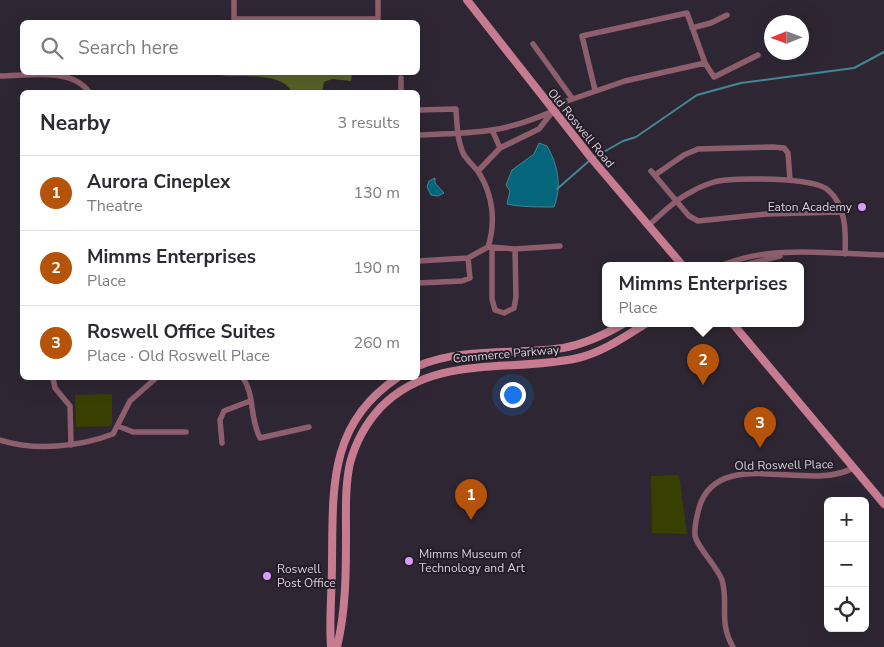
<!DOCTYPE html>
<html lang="en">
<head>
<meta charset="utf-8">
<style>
  :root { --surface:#fff; --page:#f7f7f7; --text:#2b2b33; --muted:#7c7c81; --line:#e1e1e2; --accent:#b45309 }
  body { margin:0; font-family:"Nunito Sans",sans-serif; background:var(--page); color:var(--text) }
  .controls { position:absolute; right:15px; bottom:15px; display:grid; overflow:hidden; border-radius:8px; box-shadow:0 5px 20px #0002 }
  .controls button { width:45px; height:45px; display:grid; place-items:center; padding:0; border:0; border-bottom:1px solid var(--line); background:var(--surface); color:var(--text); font:25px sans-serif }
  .compass { position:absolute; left:764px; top:15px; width:45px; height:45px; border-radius:50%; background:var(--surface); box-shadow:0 5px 20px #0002; rotate:269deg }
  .you { position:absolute; left:512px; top:394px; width:18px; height:18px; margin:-12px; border:4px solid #fff; border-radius:50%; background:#1a73e8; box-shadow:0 0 0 8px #1a73e833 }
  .badge { display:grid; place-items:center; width:32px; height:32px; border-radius:50%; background:var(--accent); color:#fff; font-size:16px; font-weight:700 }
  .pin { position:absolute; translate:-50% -41px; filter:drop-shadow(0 1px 2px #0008) }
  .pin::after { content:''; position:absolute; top:26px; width:18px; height:15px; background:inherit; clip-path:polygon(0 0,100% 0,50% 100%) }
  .popup { position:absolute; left:602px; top:262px; width:202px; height:65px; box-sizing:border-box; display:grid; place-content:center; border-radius:8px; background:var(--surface); filter:drop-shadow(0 1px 4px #0005); font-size:16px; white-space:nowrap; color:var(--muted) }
  .popup b { font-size:19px; color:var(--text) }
  .popup::after { content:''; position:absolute; left:50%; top:100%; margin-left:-10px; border:10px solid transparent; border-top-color:var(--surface) }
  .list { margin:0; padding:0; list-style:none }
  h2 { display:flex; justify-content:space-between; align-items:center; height:65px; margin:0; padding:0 20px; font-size:21px }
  h2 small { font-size:16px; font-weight:400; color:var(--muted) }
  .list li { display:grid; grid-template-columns:32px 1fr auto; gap:15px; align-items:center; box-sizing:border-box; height:75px; padding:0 20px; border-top:1px solid var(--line) }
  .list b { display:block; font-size:19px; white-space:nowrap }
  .list p { margin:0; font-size:16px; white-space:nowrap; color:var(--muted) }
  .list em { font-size:16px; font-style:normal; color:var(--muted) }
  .icon { flex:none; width:28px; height:28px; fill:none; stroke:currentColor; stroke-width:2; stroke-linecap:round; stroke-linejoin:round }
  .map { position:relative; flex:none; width:884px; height:647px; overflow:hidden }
  .search { position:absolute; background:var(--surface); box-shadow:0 5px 20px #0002; left:20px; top:20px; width:400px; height:55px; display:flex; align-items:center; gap:12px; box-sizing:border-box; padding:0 18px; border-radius:8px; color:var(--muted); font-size:19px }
  .panel { position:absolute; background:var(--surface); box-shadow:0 5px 20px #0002; left:20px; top:90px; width:400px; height:290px; border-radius:8px }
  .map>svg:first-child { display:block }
</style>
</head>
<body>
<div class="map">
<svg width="884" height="647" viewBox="0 0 884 647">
  <rect width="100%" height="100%" fill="#2e2733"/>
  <path fill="#384000" d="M 112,394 L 112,426 L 76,427 L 75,395 Z
    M 679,475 L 687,534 L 652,533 L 651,476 Z"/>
  <path fill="#596327" d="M 210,73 L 352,73 L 351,81 L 332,79 L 324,82 L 322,92 L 292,92 C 279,68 233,81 210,73 Z"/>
  <path fill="#05667b" stroke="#448697" d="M 539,143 L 547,146 C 558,165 562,186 554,207 C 540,207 519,207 507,204 L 510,191 L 506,185 L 512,170 L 534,154 Z
    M 435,178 L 435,183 L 444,193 L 438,196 L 431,195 L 427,187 L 429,181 Z"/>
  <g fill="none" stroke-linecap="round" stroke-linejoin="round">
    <path stroke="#448697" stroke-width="2" d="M 593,158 L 623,141 L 636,137 L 697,95 L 741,83 L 854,68 L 884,52
      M 557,189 L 589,161"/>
    <path stroke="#8e5e6c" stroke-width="5.5" d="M 234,0 L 234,19 L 378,19 L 378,0
      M 692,28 L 711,23 L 727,15
      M 533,44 L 572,98
      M 0,76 C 28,76 71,67 89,92
      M 401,78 L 401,92
      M 595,90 L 582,36 L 687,13 L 705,63 L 714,77 L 758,55
      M 418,110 L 456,109 C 457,124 457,141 464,155 C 468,161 474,166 479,173 C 493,195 496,222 488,247 L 468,258 L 418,261
      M 493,132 L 500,148
      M 418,135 C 472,133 502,134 553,111
      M 478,171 L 500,148 L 539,129 L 553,111 L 564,102 L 625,81 L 705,63
      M 651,171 L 689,216 L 698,221 L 767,214 L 841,212
      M 655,175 L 684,155 L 698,149 L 773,147 L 784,148 L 788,153 L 790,180
      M 648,226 C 662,213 676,199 693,191 C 699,187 708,184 714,182 C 734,177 813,177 828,190 C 846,205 846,232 845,254
      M 490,247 L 515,249 L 560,246
      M 492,248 L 492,299 L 495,310 L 504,313 L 514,308 L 516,297 L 515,249
      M 721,266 C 770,244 832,254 884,255
      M 741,266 L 780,256
      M 418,283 L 462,281 L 470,278 L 468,258
      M 53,378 L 55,388 L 70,406 L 71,445
      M 243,378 C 255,395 249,416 260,438 L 309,427
      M 118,426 L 133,432 L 186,432
      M 0,440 C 35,451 79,447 113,434 L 130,401 L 156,378
      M 222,443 L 220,420 L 224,411 L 250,401
      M 733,647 C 718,621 729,604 722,580 C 717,566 696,546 695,535 C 694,526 697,516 699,508 C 717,445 809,493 853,468"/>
    <path stroke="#c67b91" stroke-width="8" d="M 467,0 L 592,159 L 683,266
      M 733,324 L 884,504
      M 418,366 C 463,347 515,355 563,348 C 585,344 604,335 623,324
      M 331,647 C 329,619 332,591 332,563 C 333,489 328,424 397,378
      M 337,647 C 346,610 346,572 346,534 C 346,510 345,486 350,463 C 356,441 366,423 381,407 C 434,353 511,373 578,358 C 603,352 624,337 645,324"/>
  </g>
  <g fill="#d89bf8" stroke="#241d29" stroke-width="2">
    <circle cx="862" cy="207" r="5"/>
    <circle cx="409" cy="561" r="5"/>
    <circle cx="267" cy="576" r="5"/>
  </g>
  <g text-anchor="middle" stroke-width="4" stroke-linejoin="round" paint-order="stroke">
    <g font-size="12" fill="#d6d1d9" stroke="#241d29">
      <text transform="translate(581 128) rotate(51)" y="4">Old Roswell Road</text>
      <text transform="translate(506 354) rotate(-5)" y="4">Commerce Parkway</text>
      <text transform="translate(784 465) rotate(-1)" y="4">Old Roswell Place</text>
    </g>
    <g font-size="12" fill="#d6d1d9" stroke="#241d29" text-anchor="start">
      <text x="852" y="211" text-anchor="end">Eaton Academy</text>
      <text x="419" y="558">Mimms Museum of<tspan x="419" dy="14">Technology and Art</tspan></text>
      <text x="277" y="573">Roswell<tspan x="277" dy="14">Post Office</tspan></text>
    </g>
  </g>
</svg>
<div class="controls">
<button>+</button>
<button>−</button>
<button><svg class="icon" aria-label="locate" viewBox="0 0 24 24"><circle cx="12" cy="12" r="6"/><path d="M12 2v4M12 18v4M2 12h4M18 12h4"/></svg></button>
</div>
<svg class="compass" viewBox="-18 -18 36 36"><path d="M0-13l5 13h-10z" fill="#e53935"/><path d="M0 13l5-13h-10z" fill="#7c7c81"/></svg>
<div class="you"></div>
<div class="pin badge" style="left:471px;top:520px">1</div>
<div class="pin badge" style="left:703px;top:385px">2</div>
<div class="popup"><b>Mimms Enterprises</b>Place</div>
<div class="pin badge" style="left:760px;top:448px">3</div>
<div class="search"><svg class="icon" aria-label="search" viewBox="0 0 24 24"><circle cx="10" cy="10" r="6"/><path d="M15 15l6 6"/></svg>Search here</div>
<section class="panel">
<h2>Nearby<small>3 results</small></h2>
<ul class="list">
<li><span class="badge">1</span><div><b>Aurora Cineplex</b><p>Theatre</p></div><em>130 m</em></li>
<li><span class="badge">2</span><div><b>Mimms Enterprises</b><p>Place</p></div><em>190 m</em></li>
<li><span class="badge">3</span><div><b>Roswell Office Suites</b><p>Place · Old Roswell Place</p></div><em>260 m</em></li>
</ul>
</section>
</div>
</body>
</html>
